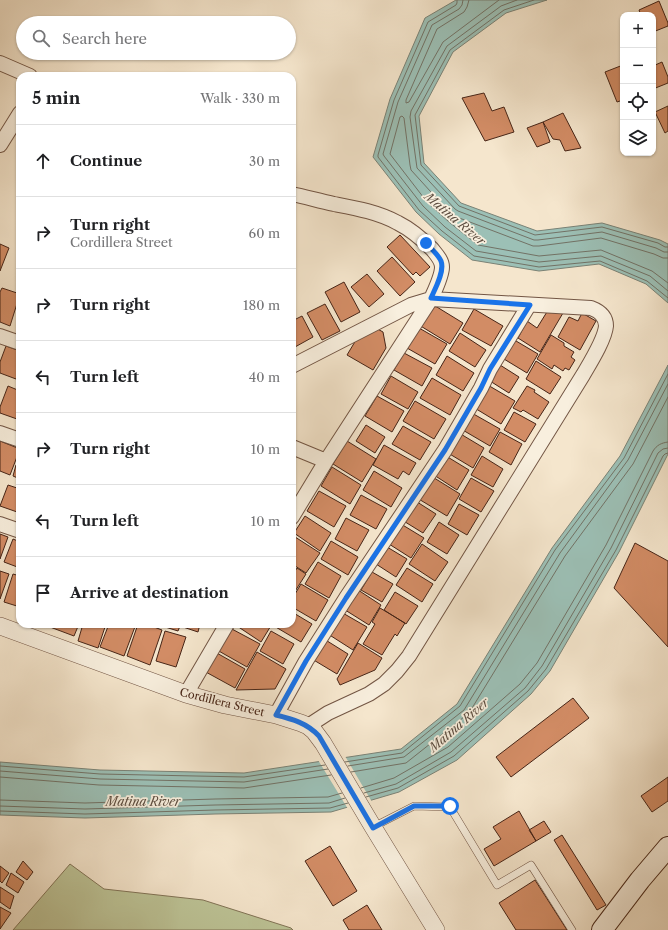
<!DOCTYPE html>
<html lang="en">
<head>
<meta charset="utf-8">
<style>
  :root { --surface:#fff; --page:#f2f2f2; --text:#202124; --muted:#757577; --line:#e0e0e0 }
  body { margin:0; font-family:"Libre Caslon Text",serif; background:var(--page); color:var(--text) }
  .controls { position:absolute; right:12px; top:12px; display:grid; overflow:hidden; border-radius:8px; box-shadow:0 1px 3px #0004 }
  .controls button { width:36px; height:36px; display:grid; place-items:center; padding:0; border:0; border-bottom:1px solid var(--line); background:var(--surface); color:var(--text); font:20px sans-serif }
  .stop { position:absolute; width:12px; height:12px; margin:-9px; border:3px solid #1a73e8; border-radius:50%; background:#fff }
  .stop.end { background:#1a73e8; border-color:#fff; box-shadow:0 1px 4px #0008 }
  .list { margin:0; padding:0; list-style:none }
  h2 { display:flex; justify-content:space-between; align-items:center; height:52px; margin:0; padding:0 16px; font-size:17px }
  h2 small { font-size:13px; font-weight:400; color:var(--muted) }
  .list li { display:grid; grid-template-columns:26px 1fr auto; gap:12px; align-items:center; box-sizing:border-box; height:72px; padding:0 16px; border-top:1px solid var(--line) }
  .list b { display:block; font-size:15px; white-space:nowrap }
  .list p { margin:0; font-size:13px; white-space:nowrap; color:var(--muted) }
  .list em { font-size:13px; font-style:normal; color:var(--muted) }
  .icon { flex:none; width:22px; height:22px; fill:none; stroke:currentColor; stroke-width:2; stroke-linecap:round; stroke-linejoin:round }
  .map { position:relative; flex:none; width:668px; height:930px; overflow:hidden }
  .search { position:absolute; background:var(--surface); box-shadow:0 1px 3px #0004; left:16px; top:16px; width:280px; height:44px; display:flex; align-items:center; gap:10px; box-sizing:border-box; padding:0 14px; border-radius:22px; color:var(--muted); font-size:15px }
  .panel { position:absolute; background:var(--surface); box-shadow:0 1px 3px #0004; left:16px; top:72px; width:280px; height:556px; border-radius:12px }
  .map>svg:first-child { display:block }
</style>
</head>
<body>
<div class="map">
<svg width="668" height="930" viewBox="0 0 668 930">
  <rect width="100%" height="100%" fill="#f5e6cd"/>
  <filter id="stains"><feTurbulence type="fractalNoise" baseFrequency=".005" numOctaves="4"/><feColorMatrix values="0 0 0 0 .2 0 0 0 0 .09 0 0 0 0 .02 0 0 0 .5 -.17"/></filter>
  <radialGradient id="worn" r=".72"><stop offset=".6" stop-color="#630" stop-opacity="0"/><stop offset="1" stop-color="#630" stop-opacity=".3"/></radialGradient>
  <path fill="#bdc497" stroke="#827457" d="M 70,864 L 104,889 L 203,900 L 291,928 L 293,930 L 13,930 Z"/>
  <path fill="#9cc0b6" stroke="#7a8276" d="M 456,0 L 547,0 L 506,13 L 453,52 L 419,116 L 424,163 L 461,203 L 537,231 L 602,223 L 660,240 L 668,244 L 668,303 L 646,284 L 599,264 L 539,271 L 472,260 L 439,234 L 416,212 L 373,157 L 390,99 L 425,18 Z
    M 668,365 L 668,454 L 619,552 L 550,671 L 531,694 L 457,760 L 399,792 L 331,812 L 215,814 L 85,818 L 0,815 L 0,762 L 100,770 L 244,773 L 401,749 L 457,704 L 552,548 L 620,456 Z"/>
  <path fill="#f5e6cd" d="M 345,756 L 372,802 L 348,809 L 318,760 Z"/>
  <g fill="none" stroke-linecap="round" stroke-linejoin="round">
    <path stroke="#727266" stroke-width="1" d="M 457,0 L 457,3 L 456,5 L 428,22 L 394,100 L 378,155 L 378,157 L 419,210 L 442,231 L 474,256 L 539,267 L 600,261 L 647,281 L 668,298
      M 463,0 L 462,5 L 459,9 L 432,25 L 398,102 L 383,154 L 384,156 L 423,206 L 445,227 L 476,251 L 539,262 L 601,256 L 650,276 L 668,291
      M 469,0 L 467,7 L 464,12 L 437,29 L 406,100 L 406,103 L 409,102 L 443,42 L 499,0
      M 517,0 L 501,6 L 447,46 L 411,111 L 410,117 L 417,168 L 455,209 L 458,211 L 534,240 L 538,240 L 602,232 L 656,248 L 664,252 L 668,252
      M 534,0 L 504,10 L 450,50 L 415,115 L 421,165 L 459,206 L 535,235 L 602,227 L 658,243 L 665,247 L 668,247
      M 668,258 L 663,258 L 654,254 L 601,238 L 539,246 L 533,246 L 454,216 L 450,213 L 411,170 L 410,165 L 404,118 L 402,116 L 400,117 L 390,154 L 427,202 L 449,222 L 478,245 L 539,256 L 601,250 L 652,271 L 668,283
      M 345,762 L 402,753 L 460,706 L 555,550 L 624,458 L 668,374
      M 0,766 L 100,774 L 244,777 L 325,765
      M 348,766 L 404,757 L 464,710 L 560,553 L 628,460 L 668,384
      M 0,771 L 100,779 L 244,782 L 328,769
      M 351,772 L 406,763 L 469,713 L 565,556 L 633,464 L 668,397
      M 0,777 L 99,785 L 244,788 L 331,775
      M 361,788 L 394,778 L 448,747 L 520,684 L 537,663 L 606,545 L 653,451 C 657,445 661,443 668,442
      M 364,793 L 396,784 L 451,752 L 525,688 L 542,666 L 611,548 L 658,453 L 663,449 L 668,448
      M 366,797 L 398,788 L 454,756 L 528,691 L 546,669 L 616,550 L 663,456 L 665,454 L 668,453
      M 0,800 L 85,803 L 215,799 L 328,797 L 342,793
      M 0,806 L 85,809 L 215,805 L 329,803 L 345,798
      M 0,811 L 85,814 L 215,810 L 330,808 L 348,803"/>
  </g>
  <path fill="#d28c65" stroke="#472517" d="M 659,1 L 668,23 L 668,26 L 653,32 L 653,15 L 641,15 L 639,10 Z
    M 662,62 L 668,77 L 668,83 L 653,89 L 653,66 Z
    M 623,65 L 623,100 L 617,102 L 605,72 Z
    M 484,93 L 492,111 L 504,107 L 514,132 L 485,141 L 462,98 Z
    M 668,106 L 668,131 L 665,133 L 655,112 Z
    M 563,113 L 581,148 L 565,151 L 560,140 L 553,139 L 543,122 Z
    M 543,122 L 550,142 L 537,147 L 527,128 Z
    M 400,235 L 430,267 L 420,276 L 416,272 L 413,275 L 387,247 Z
    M 0,244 L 9,248 L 0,271 Z
    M 392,257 L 415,282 L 400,296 L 377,271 Z
    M 367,274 L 384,294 L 369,307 L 351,287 Z
    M 344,282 L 360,312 L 341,322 L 325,292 Z
    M 2,288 L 20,294 L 10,326 L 0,322 L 0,292 Z
    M 325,304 L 340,331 L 322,340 L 307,313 Z
    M 432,304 L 463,323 L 450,344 L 419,325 Z
    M 550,307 L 563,313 L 540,352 L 518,338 L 527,321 L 537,328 Z
    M 474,309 L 503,326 L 491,346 L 462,330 Z
    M 582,313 L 596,321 L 580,350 L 558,337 L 569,317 L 578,321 Z
    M 302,316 L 313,337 L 295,347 L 292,341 L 292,321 Z
    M 374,327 L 383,332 L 386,348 L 373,370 L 347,355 L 359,335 Z
    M 419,328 L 447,344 L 435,364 L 407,348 Z
    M 460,333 L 486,350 L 475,367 L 449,351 Z
    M 551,335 L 564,343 L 564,346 L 574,352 L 571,357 L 575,360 L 569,370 L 565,368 L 563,371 L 554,365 L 552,369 L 537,359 Z
    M 511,338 L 538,354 L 527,373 L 499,356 Z
    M 6,346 L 20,351 L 20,370 L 16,379 L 0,373 L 0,362 Z
    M 404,353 L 432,368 L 422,386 L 394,370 Z
    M 447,356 L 474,373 L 463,391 L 436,375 Z
    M 536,361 L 561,377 L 550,394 L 526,379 Z
    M 500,365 L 519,377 L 509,393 L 490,381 Z
    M 391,376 L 418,392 L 408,409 L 381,394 Z
    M 432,378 L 461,395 L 450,415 L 420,398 Z
    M 486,384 L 515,401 L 501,424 L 473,407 Z
    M 8,386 L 20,391 L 20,410 L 17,419 L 0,413 L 0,407 Z
    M 527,386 L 535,390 L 534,392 L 549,402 L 538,419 L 523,410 L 521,412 L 513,408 Z
    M 377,396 L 404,411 L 392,432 L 365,416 Z
    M 415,401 L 446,419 L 434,439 L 403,421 Z
    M 470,412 L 500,429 L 490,446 L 461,429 Z
    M 514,412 L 536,424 L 525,442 L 504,430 Z
    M 366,425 L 385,437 L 375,453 L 356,441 Z
    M 403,426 L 431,442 L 420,460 L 392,444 Z
    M 500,432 L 522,444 L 511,465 L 489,452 Z
    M 459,433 L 484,448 L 473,468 L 448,453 Z
    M 0,441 L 20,449 L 10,475 L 0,471 Z
    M 347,441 L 376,459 L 362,482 L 333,464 Z
    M 384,445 L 416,463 L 409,475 L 403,471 L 398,479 L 373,465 Z
    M 446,456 L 469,470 L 457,490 L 434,475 Z
    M 482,456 L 503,469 L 493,487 L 471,475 Z
    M 16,465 L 20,466 L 20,479 L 13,476 Z
    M 332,467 L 361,485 L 350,504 L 321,486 Z
    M 374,471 L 402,488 L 391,507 L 363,490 Z
    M 431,476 L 460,494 L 447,516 L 417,498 Z
    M 471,478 L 494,491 L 481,512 L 459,499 Z
    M 8,485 L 20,489 L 20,513 L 0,506 Z
    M 319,491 L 346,506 L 334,527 L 307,511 Z
    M 361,495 L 387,509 L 376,529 L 350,515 Z
    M 414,500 L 436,514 L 423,533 L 402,520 Z
    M 459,504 L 479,515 L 467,535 L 448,524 Z
    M 305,516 L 331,533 L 320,551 L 294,533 Z
    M 346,518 L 369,530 L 357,551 L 335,539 Z
    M 439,522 L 459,535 L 447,554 L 427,542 Z
    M 401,524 L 424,538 L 411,558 L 389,544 Z
    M 0,534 L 8,537 L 0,559 Z
    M 292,535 L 320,553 L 306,573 L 292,564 Z
    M 13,539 L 20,542 L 20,568 L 4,562 Z
    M 331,541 L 358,557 L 348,575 L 321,559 Z
    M 635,543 L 668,561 L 668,647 L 614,588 Z
    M 422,544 L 448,562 L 435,581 L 409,564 Z
    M 387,547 L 407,559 L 396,577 L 376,564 Z
    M 318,562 L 341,576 L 329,598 L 305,584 Z
    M 297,568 L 306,574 L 292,596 L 292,572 L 294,573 Z
    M 407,568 L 433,584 L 422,602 L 396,585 Z
    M 0,571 L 9,574 L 0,599 Z
    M 372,572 L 393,584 L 382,602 L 361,590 Z
    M 13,574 L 20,576 L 20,607 L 4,602 Z
    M 301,584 L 328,600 L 316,621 L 292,607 L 292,599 Z
    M 355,588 L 381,605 L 369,625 L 342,608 Z
    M 395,592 L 418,606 L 406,624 L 384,610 Z
    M 380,608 L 405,623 L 397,636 L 395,634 L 382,655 L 363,644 L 375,624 L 372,622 Z
    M 292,612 L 312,624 L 301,642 L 274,626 L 275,624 L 292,624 Z
    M 341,612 L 367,627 L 353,650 L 328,634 Z
    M 51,624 L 79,624 L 74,636 L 50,627 Z
    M 83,624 L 106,624 L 98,648 L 78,641 Z
    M 109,624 L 136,624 L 124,656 L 100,647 Z
    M 138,624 L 146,624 L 162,630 L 150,665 L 127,656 Z
    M 162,624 L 200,624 L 198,632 L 180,626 L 178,631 L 162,626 Z
    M 238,624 L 272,624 L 261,642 L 237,626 Z
    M 230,628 L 260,644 L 247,667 L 217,650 Z
    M 165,631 L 186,637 L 176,667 L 156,661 Z
    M 271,631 L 294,644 L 283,664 L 260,651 Z
    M 324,639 L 348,654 L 337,674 L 312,659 Z
    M 358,643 L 382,658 L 375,670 L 340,685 L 337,679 Z
    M 215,652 L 245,669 L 235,688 L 204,671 Z
    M 257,652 L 286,669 L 275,689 L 236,690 Z
    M 573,698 L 589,718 L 511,777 L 496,757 Z
    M 668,777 L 668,801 L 652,812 L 641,796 Z
    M 519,811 L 536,841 L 494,866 L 484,849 L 501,839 L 493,827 Z
    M 544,821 L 551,832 L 536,841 L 529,830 Z
    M 562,835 L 606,905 L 597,910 L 554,840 Z
    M 330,846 L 357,891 L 333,906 L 305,861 Z
    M 23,861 L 33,872 L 27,880 L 16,872 Z
    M 0,866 L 9,873 L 2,883 L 0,881 Z
    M 11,873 L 24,882 L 18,893 L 6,885 Z
    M 535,880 L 567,930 L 516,930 L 499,903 Z
    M 0,887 L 14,896 L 10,909 L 0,902 Z
    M 367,905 L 382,930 L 349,930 L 343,920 Z
    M 0,907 L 11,913 L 0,929 Z"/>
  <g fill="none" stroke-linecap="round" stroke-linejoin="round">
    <defs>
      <path id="service" d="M 373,827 L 414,806 L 450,807 L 497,885 L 531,865 L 572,930"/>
      <path id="minor" d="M 0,63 L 30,76
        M 0,145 L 20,113
        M 292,194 C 306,197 320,201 334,204 C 355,208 378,212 398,223 C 410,229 422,239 432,249 C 436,254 442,260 442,267 C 442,276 435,290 431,299 L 326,461 L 292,517
        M 0,336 L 20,343
        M 292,366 L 411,305 L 431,299 L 591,308 C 599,311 606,316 606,326 C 605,339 590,363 583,375 L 409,656 L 397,671 L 384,684 L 369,694 L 328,713 L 308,726
        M 0,433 L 20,440
        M 292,447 L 326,461
        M 0,524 L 20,531
        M 186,694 L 227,624
        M 276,715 L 306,661 L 346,598 L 445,450 L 481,388 L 490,369 L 529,305"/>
      <path id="tertiary" d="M 0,626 L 186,694 L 225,705 L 276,715 L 301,723 L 308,726 L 314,731 L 323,743 L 373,827 L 436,930"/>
      <path id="secondary" d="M 602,930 L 640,880 L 668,847"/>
    </defs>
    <use href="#service" stroke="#725544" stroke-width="8"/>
    <use href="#minor" stroke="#725544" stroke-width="16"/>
    <use href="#tertiary" stroke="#725544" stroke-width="18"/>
    <use href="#secondary" stroke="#472517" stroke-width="22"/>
    <use href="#service" stroke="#f8efde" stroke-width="7"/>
    <use href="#minor" stroke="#f8efde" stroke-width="14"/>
    <use href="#tertiary" stroke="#f8efde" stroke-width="17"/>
    <use href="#secondary" stroke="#f8efde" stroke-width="20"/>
  </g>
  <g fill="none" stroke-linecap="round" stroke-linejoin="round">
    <path stroke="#1a73e8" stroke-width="5" d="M 426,243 C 431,249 438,254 441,261 C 445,271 435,289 431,298 L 530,305 L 490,369 L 481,388 L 445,450 L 346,598 L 306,661 L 276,715 C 292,719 307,723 319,736 L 373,828 L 414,806 L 450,806"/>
  </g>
  <g text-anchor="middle" stroke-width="3.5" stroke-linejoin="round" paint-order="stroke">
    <g font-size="11" fill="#472517" stroke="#f8efde">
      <text transform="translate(222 702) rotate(14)" y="4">Cordillera Street</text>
    </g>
    <g font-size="12" font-style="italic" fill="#5c4c3f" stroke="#f8efde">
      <text transform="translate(455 219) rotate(40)" y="4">Matina River</text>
      <text transform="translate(459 725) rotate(-41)" y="4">Matina River</text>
      <text x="143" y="806">Matina River</text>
    </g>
  </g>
  <rect width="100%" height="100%" filter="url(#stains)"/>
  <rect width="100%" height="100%" fill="url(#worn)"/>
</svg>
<div class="controls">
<button>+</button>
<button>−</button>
<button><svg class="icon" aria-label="locate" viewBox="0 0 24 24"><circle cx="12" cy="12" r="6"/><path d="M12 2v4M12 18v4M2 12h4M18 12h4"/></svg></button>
<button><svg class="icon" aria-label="layers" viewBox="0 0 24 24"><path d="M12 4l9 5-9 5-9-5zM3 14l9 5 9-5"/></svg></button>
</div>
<div class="stop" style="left:450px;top:806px"></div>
<div class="stop end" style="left:426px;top:243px"></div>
<div class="search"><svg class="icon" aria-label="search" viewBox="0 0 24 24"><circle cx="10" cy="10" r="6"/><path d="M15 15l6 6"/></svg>Search here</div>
<section class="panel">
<h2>5 min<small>Walk · 330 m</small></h2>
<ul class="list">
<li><svg class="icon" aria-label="ahead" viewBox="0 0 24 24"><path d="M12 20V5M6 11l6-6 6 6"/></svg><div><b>Continue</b></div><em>30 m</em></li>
<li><svg class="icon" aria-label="right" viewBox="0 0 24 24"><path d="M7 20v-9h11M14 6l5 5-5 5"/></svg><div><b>Turn right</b><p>Cordillera Street</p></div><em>60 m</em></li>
<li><svg class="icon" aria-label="right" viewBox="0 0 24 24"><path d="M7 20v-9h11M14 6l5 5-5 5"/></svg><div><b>Turn right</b></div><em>180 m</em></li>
<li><svg class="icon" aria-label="left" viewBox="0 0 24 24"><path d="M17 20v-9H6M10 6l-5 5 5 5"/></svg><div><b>Turn left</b></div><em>40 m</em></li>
<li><svg class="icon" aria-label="right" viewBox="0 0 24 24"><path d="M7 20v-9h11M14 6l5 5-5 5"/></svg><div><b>Turn right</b></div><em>10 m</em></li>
<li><svg class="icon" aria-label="left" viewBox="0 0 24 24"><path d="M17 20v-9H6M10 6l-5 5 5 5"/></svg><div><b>Turn left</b></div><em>10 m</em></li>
<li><svg class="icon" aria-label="arrive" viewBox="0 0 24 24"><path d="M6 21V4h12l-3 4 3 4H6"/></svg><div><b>Arrive at destination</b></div></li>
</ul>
</section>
</div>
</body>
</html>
